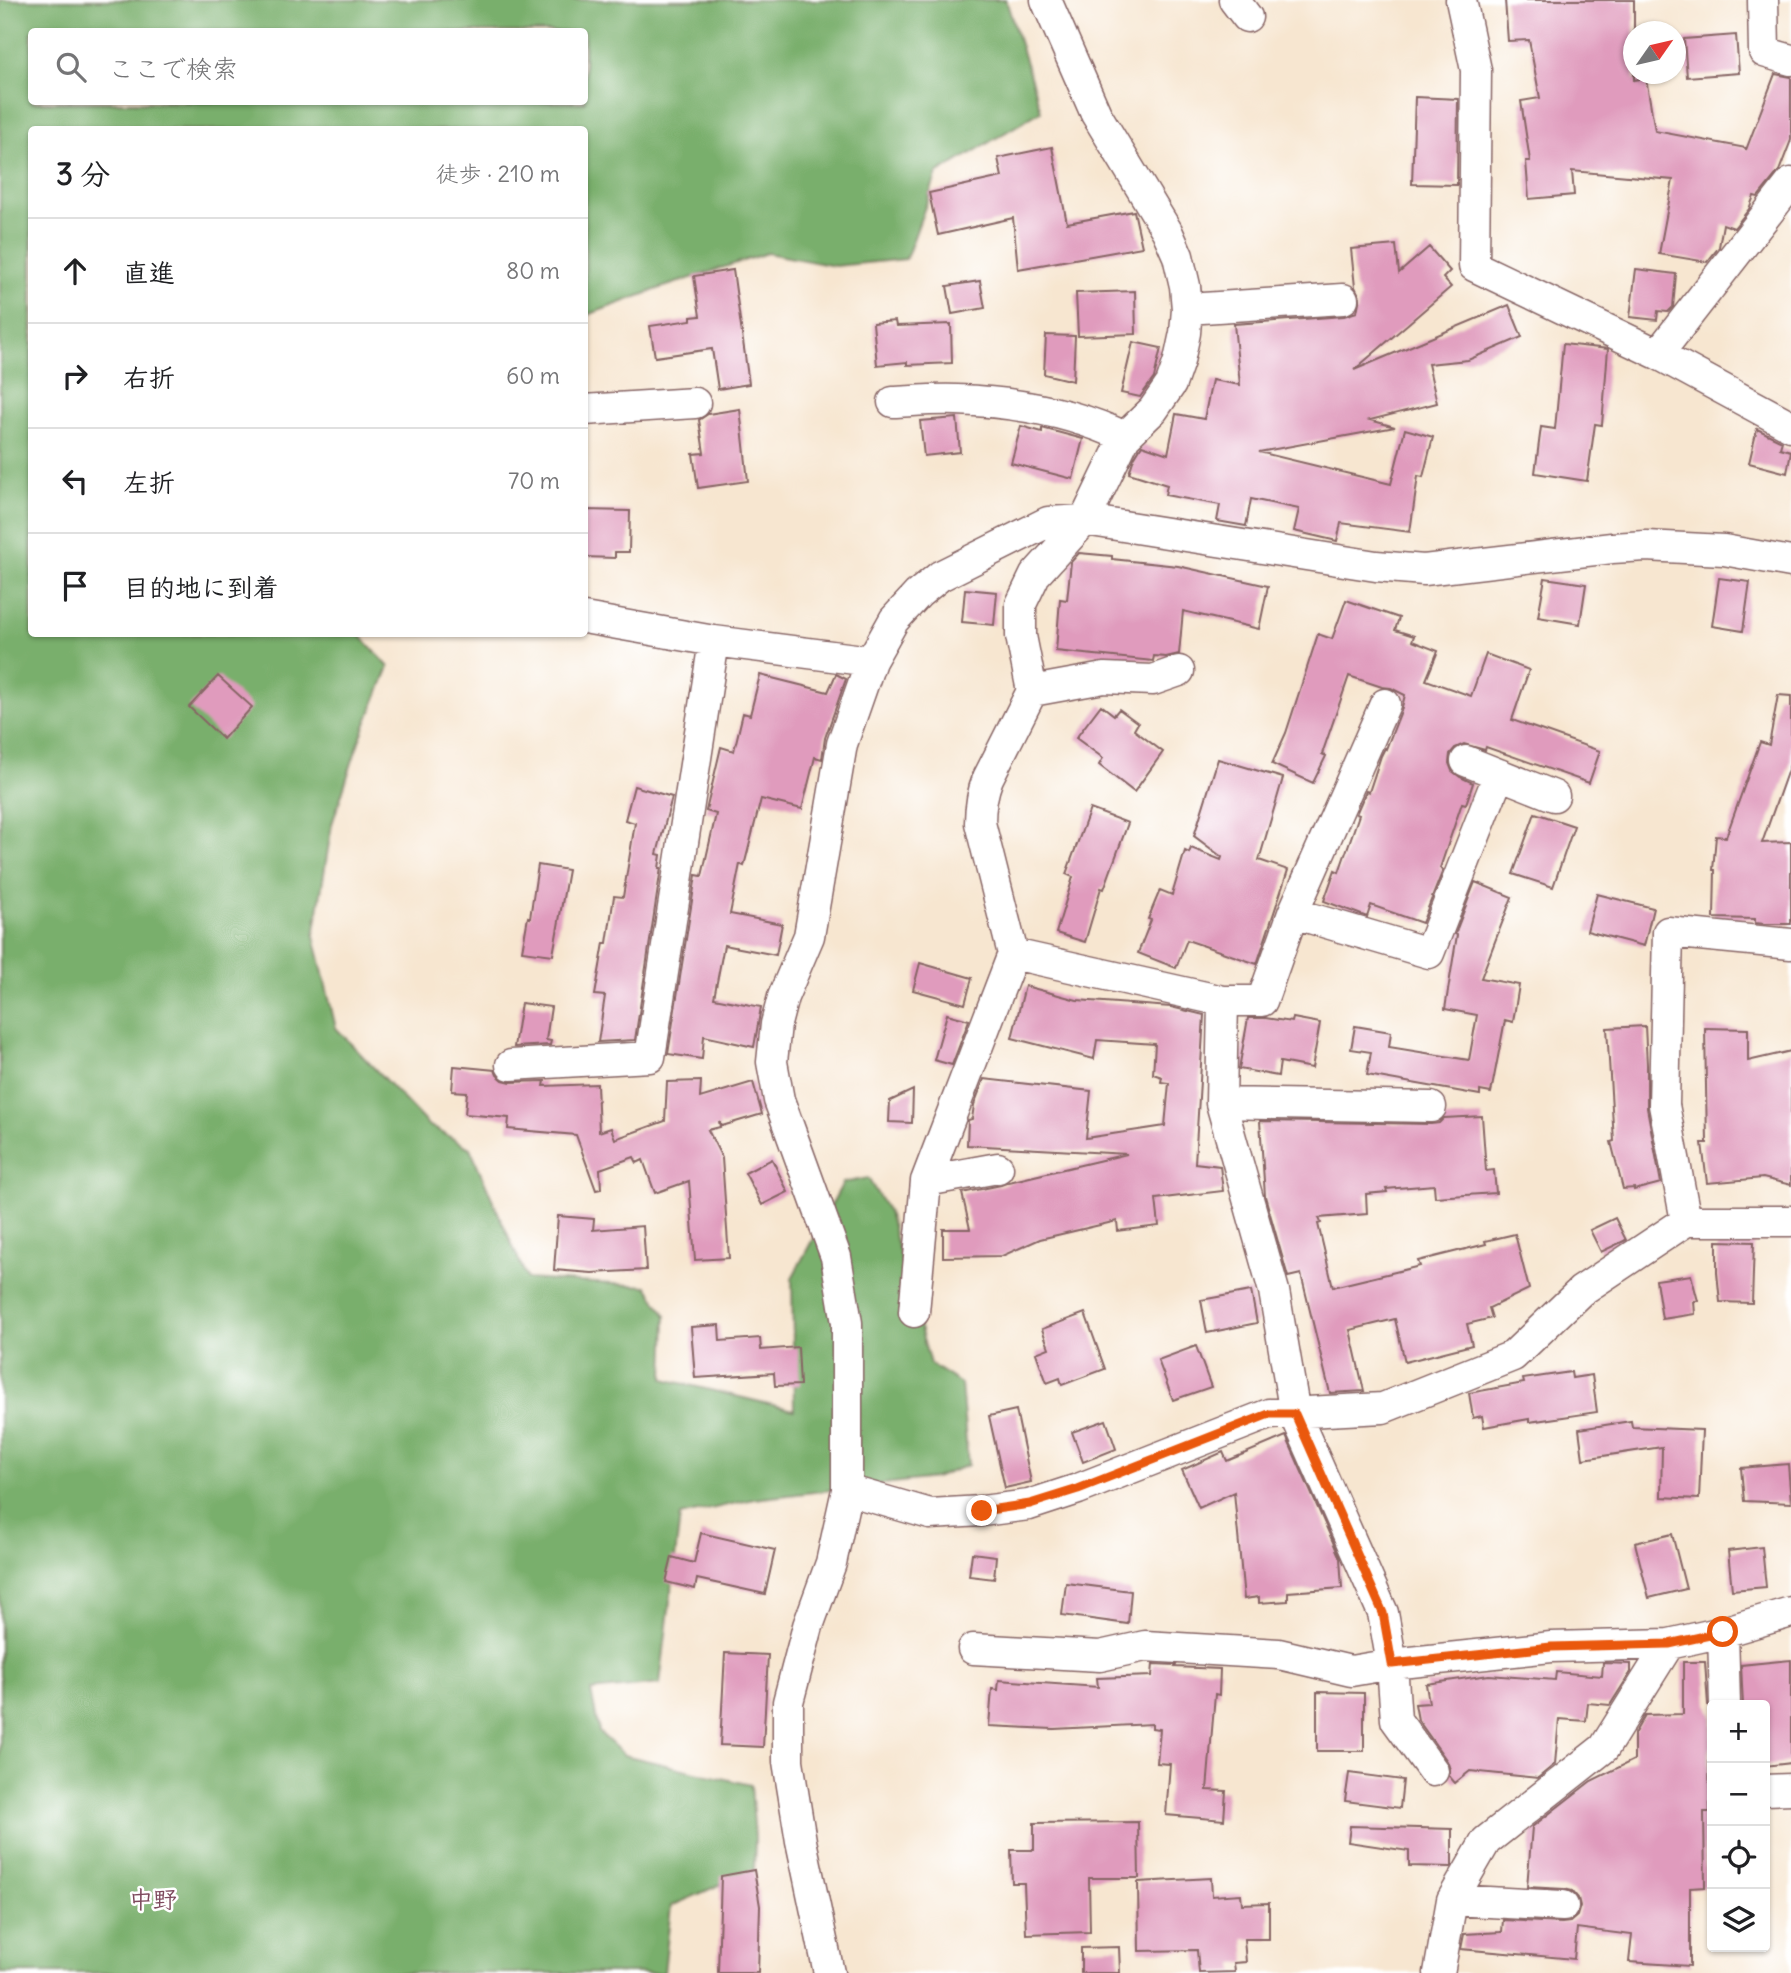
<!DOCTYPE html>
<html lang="ja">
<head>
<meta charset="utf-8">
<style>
  :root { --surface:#fff; --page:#f6f6f6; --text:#202124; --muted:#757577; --line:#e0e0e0 }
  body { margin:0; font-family:Delius,"Klee One",sans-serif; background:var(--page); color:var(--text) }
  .controls { position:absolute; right:21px; bottom:21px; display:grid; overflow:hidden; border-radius:7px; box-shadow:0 2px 5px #0004 }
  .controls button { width:63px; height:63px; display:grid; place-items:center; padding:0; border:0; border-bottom:2px solid var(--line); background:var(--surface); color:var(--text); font:35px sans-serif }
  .compass { position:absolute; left:1623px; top:21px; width:63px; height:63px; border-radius:50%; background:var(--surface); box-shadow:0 2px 5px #0004; rotate:56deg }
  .stop { position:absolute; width:21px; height:21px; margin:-16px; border:5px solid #ea580c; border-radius:50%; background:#fff }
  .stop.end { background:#ea580c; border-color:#fff; box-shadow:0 2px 7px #0008 }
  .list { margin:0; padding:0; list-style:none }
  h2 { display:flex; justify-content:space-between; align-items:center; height:91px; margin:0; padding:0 28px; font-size:30px }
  h2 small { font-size:23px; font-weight:400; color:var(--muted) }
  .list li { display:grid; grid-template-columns:46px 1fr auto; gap:21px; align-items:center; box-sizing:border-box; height:105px; padding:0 28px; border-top:2px solid var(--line) }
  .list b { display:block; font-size:26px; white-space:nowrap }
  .list em { font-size:23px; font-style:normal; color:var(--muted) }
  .icon { flex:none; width:38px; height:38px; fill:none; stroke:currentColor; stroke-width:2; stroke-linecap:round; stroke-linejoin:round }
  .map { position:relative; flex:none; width:1791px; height:1973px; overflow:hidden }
  .search { position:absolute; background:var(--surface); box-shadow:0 2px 5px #0004; left:28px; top:28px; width:560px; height:77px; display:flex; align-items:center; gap:18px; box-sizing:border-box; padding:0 24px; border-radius:7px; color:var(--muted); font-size:26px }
  .panel { position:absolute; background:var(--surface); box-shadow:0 2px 5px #0004; left:28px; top:126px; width:560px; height:511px; border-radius:7px }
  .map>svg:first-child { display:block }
</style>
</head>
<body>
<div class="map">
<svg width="1791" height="1973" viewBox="0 0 1791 1973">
  <rect width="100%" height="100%" fill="#fff"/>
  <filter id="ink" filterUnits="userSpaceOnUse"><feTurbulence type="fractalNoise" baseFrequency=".0143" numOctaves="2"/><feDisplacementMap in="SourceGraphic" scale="14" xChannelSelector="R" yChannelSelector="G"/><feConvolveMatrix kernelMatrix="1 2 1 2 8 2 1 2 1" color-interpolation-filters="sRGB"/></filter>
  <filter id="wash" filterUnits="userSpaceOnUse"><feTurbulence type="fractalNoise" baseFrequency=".00686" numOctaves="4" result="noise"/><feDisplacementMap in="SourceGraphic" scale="28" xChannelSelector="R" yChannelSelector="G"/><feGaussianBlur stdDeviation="1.57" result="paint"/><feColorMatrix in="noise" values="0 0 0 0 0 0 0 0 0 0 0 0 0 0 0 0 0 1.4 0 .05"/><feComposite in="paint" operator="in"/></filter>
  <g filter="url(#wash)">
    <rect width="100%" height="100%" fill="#f7e6d0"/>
    <path fill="#79af6c" stroke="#62674c" stroke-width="2" fill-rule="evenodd" d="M 0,0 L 1006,0 L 1041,111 L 937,174 L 906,259 L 835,266 L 767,253 L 658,289 L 585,316 L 584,130 L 32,130 L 32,634 L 359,634 L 389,667 L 359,741 L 332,824 L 314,936 L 336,1028 L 428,1125 L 470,1148 L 527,1279 L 647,1286 L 666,1316 L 664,1379 L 794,1410 L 792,1278 L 843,1183 L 868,1178 L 888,1212 L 930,1364 L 961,1384 L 968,1465 L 935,1478 L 754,1499 L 680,1516 L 660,1684 L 591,1691 L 599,1732 L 624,1755 L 751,1785 L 755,1838 L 754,1870 L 671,1906 L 664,1973 L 0,1973 ZM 32,32 L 584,32 L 584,102 L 32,102 Z"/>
    <g id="blocks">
      <path fill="#e09bbd" d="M 1505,0 L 1634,0 L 1634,80 L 1646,78 L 1655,131 L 1746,148 L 1746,150 L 1775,74 L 1791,77 L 1791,140 L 1779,171 L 1758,197 L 1754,196 L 1749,209 L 1734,228 L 1723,224 L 1719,247 L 1707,262 L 1659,254 L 1673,180 L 1572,171 L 1574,195 L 1529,199 L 1526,161 L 1530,161 L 1521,101 L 1540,98 L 1529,40 L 1508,41 Z
        M 1736,35 L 1739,73 L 1687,77 L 1684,39 Z
        M 1415,97 L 1458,99 L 1457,185 L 1412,184 Z
        M 1052,147 L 1067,223 L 1134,211 L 1142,247 L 1018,269 L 1013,218 L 938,235 L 929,193 L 1002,177 L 998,158 Z
        M 1396,245 L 1399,273 L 1429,247 L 1450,271 L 1443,278 L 1451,287 L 1354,370 L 1509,305 L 1522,337 L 1468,360 L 1428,364 L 1437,403 L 1370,420 L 1395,427 L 1259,452 L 1391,484 L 1405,429 L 1433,437 L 1423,477 L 1418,476 L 1410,532 L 1341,523 L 1337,541 L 1294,531 L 1299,509 L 1251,499 L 1246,526 L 1217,521 L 1220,505 L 1165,495 L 1167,485 L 1129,473 L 1134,458 L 1142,445 L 1168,454 L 1176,414 L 1204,419 L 1212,380 L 1240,385 L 1234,324 L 1344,316 L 1357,312 L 1360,297 L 1355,287 L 1351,249 Z
        M 1636,269 L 1676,274 L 1673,307 L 1668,312 L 1658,311 L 1657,320 L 1630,317 Z
        M 733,270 L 749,384 L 718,389 L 712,349 L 655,357 L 650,326 L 691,320 L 691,317 L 700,316 L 694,276 Z
        M 980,281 L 985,308 L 952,314 L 947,286 Z
        M 1135,291 L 1136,334 L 1078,336 L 1076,293 Z
        M 895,321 L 896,326 L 951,324 L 952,363 L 907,365 L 907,362 L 877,365 L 873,323 Z
        M 1046,335 L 1075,336 L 1073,381 L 1044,374 Z
        M 1133,342 L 1161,348 L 1154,378 L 1140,397 L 1121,393 Z
        M 1563,344 L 1608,349 L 1602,425 L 1595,424 L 1587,481 L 1535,473 L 1541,427 L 1555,429 Z
        M 740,409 L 748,481 L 698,488 L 693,454 L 704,453 L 699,420 L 708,414 Z
        M 957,418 L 960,452 L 924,456 L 920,421 Z
        M 1021,426 L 1042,432 L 1042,428 L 1083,439 L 1073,479 L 1011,463 Z
        M 1757,429 L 1782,441 L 1780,448 L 1791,451 L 1787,473 L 1749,463 Z
        M 584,510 L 630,511 L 629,552 L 615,552 L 615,558 L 584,557 Z
        M 1079,553 L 1112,556 L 1112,559 L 1178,566 L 1268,586 L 1259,629 L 1183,611 L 1179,654 L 1166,657 L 1154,656 L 1153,661 L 1056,651 L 1060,599 L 1067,600 L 1071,562 Z
        M 1545,578 L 1586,584 L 1580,624 L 1538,617 Z
        M 1719,578 L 1750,582 L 1743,631 L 1712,626 Z
        M 965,589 L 997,592 L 994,625 L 962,622 Z
        M 1346,600 L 1399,618 L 1395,630 L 1414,636 L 1412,641 L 1438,651 L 1426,680 L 1471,696 L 1486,654 L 1529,670 L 1512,720 L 1600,751 L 1589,783 L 1486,747 L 1485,750 L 1464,744 L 1455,748 L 1450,754 L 1449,763 L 1452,771 L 1460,777 L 1473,783 L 1466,804 L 1462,803 L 1440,868 L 1443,870 L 1422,923 L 1371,905 L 1367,917 L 1324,901 L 1335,870 L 1339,872 L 1359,815 L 1356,814 L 1366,791 L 1369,792 L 1381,756 L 1385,748 L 1386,749 L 1401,711 L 1405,695 L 1391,688 L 1382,687 L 1349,676 L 1322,754 L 1326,756 L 1313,783 L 1272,764 L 1286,733 L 1318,634 L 1332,639 Z
        M 836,674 L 846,679 L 825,738 L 822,759 L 815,757 L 802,809 L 761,799 L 744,866 L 740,864 L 730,914 L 782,924 L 776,955 L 724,945 L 714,998 L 761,1007 L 754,1047 L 704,1036 L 702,1059 L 668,1054 L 696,875 L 702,876 L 716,814 L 706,811 L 721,747 L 734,751 L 743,713 L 750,715 L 760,675 L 828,692 Z
        M 218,676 L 252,707 L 223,739 L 189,707 Z
        M 1778,695 L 1791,696 L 1791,761 L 1762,843 L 1791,842 L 1791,924 L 1765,924 L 1755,923 L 1755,919 L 1714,918 L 1715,870 L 1713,870 L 1716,836 L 1726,837 L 1760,742 L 1769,745 Z
        M 1101,705 L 1114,715 L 1119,709 L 1138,723 L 1134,730 L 1163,752 L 1134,792 L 1099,765 L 1103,758 L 1076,738 Z
        M 1218,759 L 1283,778 L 1259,860 L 1288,870 L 1257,964 L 1187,940 L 1176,968 L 1138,953 L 1151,920 L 1148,919 L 1160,890 L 1172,895 L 1185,851 L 1189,853 L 1191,848 L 1221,860 L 1222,857 L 1194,836 Z
        M 634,786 L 672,797 L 657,854 L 661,855 L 659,868 L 661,868 L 635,1040 L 598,1042 L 605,996 L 595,995 L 604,943 L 607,943 L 614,896 L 623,897 L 635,823 L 625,820 Z
        M 1090,809 L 1128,823 L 1104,889 L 1101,888 L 1085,942 L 1056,933 L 1073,877 L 1066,874 Z
        M 1535,813 L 1574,826 L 1553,887 L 1513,874 Z
        M 538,865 L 568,870 L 553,955 L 522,951 L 528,917 L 530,918 Z
        M 1475,882 L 1512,897 L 1481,978 L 1519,985 L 1513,1022 L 1505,1020 L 1491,1093 L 1480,1091 L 1480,1095 L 1367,1075 L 1371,1052 L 1351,1049 L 1355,1026 L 1391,1032 L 1389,1047 L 1469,1060 L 1477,1015 L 1445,1009 L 1457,935 L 1455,934 Z
        M 1597,894 L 1653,908 L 1644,946 L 1587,931 Z
        M 920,963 L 972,978 L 965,1004 L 913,990 Z
        M 1025,986 L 1077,1000 L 1171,1007 L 1204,1015 L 1195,1163 L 1220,1166 L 1223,1191 L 1156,1199 L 1159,1226 L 1118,1231 L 1117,1221 L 1040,1239 L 1002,1256 L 943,1257 L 943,1229 L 970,1229 L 962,1193 L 1001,1185 L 1009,1182 L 1127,1154 L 967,1145 L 968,1120 L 972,1119 L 974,1105 L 984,1079 L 1091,1091 L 1086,1138 L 1165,1126 L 1169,1083 L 1161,1082 L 1162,1077 L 1153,1074 L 1155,1044 L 1097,1040 L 1094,1059 L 1012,1038 Z
        M 521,1003 L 551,1007 L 546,1040 L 551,1041 L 550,1045 L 514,1047 Z
        M 947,1014 L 969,1020 L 952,1065 L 934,1060 Z
        M 1248,1018 L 1265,1018 L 1292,1022 L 1293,1018 L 1320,1023 L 1312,1068 L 1280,1062 L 1278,1076 L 1239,1069 Z
        M 1645,1026 L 1647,1065 L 1647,1108 L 1661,1183 L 1634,1190 L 1634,1188 L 1623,1189 L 1611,1142 L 1614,1141 L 1607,1028 Z
        M 1705,1028 L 1748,1029 L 1748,1061 L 1791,1051 L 1791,1185 L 1763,1178 L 1707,1183 L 1702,1143 L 1707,1143 Z
        M 454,1066 L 495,1070 L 497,1075 L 503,1080 L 511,1082 L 545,1081 L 544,1086 L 597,1084 L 599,1132 L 611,1128 L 615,1139 L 665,1121 L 667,1082 L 701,1081 L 700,1098 L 753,1082 L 762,1114 L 722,1126 L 719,1121 L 720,1127 L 708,1130 L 722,1158 L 729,1258 L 695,1260 L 689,1181 L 655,1193 L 643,1160 L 637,1163 L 634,1157 L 600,1169 L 601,1189 L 596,1190 L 576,1135 L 508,1129 L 509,1118 L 465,1114 L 467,1092 L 452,1091 Z
        M 913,1090 L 912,1123 L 889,1122 L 890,1101 Z
        M 1482,1116 L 1486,1171 L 1494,1170 L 1496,1193 L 1435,1197 L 1434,1185 L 1386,1189 L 1387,1192 L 1366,1194 L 1367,1214 L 1319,1218 L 1321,1223 L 1318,1224 L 1333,1287 L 1420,1266 L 1418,1261 L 1486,1244 L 1485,1241 L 1515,1234 L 1529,1289 L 1489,1308 L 1492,1318 L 1467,1324 L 1472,1345 L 1405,1362 L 1395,1319 L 1350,1330 L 1364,1391 L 1330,1393 L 1301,1274 L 1288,1277 L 1265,1196 L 1260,1121 L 1431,1124 L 1439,1123 L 1444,1118 Z
        M 772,1159 L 788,1192 L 762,1205 L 745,1173 Z
        M 558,1216 L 594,1219 L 593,1230 L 643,1226 L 646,1270 L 592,1273 L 554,1270 Z
        M 1615,1218 L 1626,1240 L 1601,1252 L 1590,1230 Z
        M 1717,1241 L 1754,1242 L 1752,1303 L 1720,1302 L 1717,1272 Z
        M 1691,1275 L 1698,1301 L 1694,1301 L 1695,1314 L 1662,1319 L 1656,1280 Z
        M 1251,1291 L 1257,1323 L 1207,1333 L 1201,1300 Z
        M 1085,1313 L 1105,1369 L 1062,1385 L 1060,1378 L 1047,1383 L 1036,1353 L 1049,1348 L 1042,1329 Z
        M 719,1325 L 720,1341 L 760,1338 L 761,1350 L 798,1347 L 800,1385 L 775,1386 L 774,1373 L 695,1378 L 691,1327 Z
        M 1196,1346 L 1211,1387 L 1173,1400 L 1158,1360 Z
        M 1571,1372 L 1572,1378 L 1592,1375 L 1597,1412 L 1529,1422 L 1529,1419 L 1484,1427 L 1482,1416 L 1473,1418 L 1469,1393 L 1524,1383 L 1523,1379 Z
        M 1016,1410 L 1031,1482 L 1005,1488 L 989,1416 Z
        M 1106,1420 L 1116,1449 L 1083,1462 L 1072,1432 Z
        M 1631,1421 L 1632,1427 L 1702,1430 L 1699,1499 L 1661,1497 L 1662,1447 L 1583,1459 L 1579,1429 Z
        M 1286,1436 L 1340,1558 L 1342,1588 L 1288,1592 L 1288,1601 L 1259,1603 L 1259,1597 L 1244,1599 L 1234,1492 L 1199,1508 L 1182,1470 L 1223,1452 L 1227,1461 Z
        M 1788,1464 L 1791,1503 L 1744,1501 L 1741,1468 Z
        M 701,1533 L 775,1550 L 765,1594 L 697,1579 L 695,1589 L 666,1582 L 672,1557 L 694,1563 Z
        M 1672,1534 L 1686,1589 L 1649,1598 L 1635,1543 Z
        M 1762,1547 L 1766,1587 L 1732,1590 L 1728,1551 Z
        M 972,1553 L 996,1556 L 994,1579 L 969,1576 Z
        M 1066,1583 L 1131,1591 L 1128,1624 L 1062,1615 Z
        M 725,1653 L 768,1655 L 763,1747 L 720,1745 Z
        M 1791,1660 L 1791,1763 L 1765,1766 L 1765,1705 L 1743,1705 L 1741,1665 Z
        M 1683,1662 L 1705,1662 L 1708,1705 L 1712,1716 L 1712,1747 L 1709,1747 L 1710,1812 L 1704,1812 L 1705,1887 L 1690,1888 L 1690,1966 L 1629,1962 L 1632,1935 L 1577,1928 L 1574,1959 L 1461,1949 L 1464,1934 L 1502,1932 L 1503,1920 L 1562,1923 L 1570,1922 L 1577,1916 L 1580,1906 L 1578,1898 L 1572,1891 L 1564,1889 L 1527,1887 L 1532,1827 L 1591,1781 L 1634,1760 L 1634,1734 L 1645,1715 L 1683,1714 Z
        M 1603,1663 L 1631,1664 L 1631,1672 L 1610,1705 L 1588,1703 L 1586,1721 L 1559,1719 L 1555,1764 L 1538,1778 L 1470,1771 L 1455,1783 L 1449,1776 L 1450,1769 L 1447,1761 L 1418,1720 L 1415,1704 L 1429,1703 L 1426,1684 L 1489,1675 L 1555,1680 L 1556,1672 L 1602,1676 Z
        M 1153,1664 L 1176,1665 L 1175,1667 L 1220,1669 L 1219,1695 L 1215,1694 L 1207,1790 L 1226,1791 L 1224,1820 L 1166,1815 L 1170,1764 L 1157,1763 L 1160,1729 L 1152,1728 L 1152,1724 L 1054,1729 L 989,1726 L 992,1689 L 998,1690 L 999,1680 L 1098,1687 L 1097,1678 L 1152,1676 Z
        M 1317,1692 L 1364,1693 L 1364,1751 L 1317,1751 Z
        M 1349,1773 L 1403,1780 L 1400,1808 L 1345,1801 Z
        M 1138,1822 L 1139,1878 L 1089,1878 L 1090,1932 L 1026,1934 L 1024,1883 L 1012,1883 L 1011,1850 L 1034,1850 L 1034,1823 Z
        M 1350,1826 L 1452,1829 L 1452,1866 L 1451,1867 L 1409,1866 L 1409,1851 L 1348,1842 Z
        M 754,1870 L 760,1906 L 758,1973 L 718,1973 L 721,1876 Z
        M 1211,1878 L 1212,1896 L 1241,1894 L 1242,1904 L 1269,1903 L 1269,1939 L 1244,1939 L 1246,1962 L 1234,1963 L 1235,1972 L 1199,1973 L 1197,1950 L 1139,1951 L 1138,1882 Z
        M 1119,1947 L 1120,1973 L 1081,1973 L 1081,1948 Z"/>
    </g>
  </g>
  <g filter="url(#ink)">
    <use href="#blocks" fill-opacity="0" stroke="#876565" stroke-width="2"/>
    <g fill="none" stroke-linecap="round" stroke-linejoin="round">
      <defs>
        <path id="minor" d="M 1234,0 L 1247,17
          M 1461,0 L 1476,70 L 1474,266 L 1658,354 L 1791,426
          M 1763,0 L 1764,52 L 1791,60
          M 1187,309 L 1343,299
          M 1658,354 L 1791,183
          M 893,402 C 914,401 936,399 957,400 C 1015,402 1073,412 1125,437
          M 584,410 L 695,403
          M 584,618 L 714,641 L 871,661
          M 1032,691 L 1104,678 L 1153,680 L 1179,671
          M 1466,761 L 1554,796
          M 1293,913 L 1429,953 L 1499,774
          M 1013,954 L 1223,1001 L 1262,1001 L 1293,913 L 1385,704
          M 1223,1001 L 1221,1103 L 1274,1291 L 1295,1414 L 1383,1613 L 1392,1664 L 1396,1720 L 1433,1771
          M 511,1065 L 650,1057 L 714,641
          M 1221,1103 L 1431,1107
          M 926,1181 L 998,1168
          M 1686,1221 L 1664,1105 L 1668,932 L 1791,944
          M 914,1312 L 926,1181 L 1013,954 L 980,823 C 980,807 982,793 988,778 L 1032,691 L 1021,636 L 1021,604 L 1035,575 L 1085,520 L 1125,437 L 1153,410 L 1171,384 L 1179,361 L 1185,333 L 1187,309 L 1185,286 L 1178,256 L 1167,231 L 1096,114 L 1046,0
          M 847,1490 L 930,1514 L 982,1511 L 1029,1505 L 1078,1489 L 1269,1414 L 1383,1408 L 1513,1356 L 1581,1291 L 1686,1221 L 1791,1221
          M 1723,1632 L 1725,1705
          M 973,1649 L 1100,1656 L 1145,1646 L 1279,1654 L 1351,1671 L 1392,1664 L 1551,1647 L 1669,1644 L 1723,1632 L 1791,1612
          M 1765,1790 L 1791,1789
          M 1452,1900 L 1563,1906
          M 829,1973 L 801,1841 L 788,1761 L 788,1702 L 808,1626 L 831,1563 L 847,1490 L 847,1323 L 836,1257 L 779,1100 L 772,1062 L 776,1024 L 783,997 L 809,936 L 842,744 L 871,661 L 894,620 L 918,594 L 940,576 L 1048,522 L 1085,520 L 1376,566 L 1424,570 L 1612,548 L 1646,546 L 1724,550 L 1791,562
          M 1439,1973 L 1452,1900 L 1486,1841 L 1604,1748 L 1669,1644"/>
      </defs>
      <use href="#minor" stroke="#876565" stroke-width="33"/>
      <use href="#minor" stroke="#fff" stroke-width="30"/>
    </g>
  </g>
  <g fill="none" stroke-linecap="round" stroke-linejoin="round" filter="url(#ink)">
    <path stroke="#ea580c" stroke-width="9" d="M 982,1511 L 1030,1504 L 1078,1489 L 1269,1414 L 1295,1414 L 1383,1613 L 1392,1664 L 1551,1647 L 1669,1644 L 1723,1632"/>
  </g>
  <g text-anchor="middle" stroke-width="5" stroke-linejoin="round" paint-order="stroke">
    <g font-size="24" font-weight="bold" fill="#7e4a5e" stroke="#fff">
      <text x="153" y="1908">中野</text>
    </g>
  </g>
</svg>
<div class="controls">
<button>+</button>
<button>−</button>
<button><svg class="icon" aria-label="locate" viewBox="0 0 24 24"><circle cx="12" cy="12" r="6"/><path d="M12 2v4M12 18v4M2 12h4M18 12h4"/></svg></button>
<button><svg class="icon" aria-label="layers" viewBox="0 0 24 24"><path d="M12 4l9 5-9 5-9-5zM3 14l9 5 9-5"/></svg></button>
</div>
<svg class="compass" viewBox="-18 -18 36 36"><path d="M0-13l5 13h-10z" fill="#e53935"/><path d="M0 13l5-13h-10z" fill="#757577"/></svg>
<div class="stop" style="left:1723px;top:1632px"></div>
<div class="stop end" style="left:982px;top:1511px"></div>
<div class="search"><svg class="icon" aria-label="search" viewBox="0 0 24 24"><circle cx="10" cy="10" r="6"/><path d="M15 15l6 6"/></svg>ここで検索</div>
<section class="panel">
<h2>3 分<small>徒歩 · 210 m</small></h2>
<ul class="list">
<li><svg class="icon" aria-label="ahead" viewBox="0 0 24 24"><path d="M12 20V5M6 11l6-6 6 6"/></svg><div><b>直進</b></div><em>80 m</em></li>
<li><svg class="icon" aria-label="right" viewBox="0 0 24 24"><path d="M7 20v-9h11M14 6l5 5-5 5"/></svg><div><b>右折</b></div><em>60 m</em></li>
<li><svg class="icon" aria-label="left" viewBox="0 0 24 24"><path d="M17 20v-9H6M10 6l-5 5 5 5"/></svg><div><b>左折</b></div><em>70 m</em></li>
<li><svg class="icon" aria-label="arrive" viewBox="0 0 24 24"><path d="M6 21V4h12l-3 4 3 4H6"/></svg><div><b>目的地に到着</b></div></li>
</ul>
</section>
</div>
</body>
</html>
